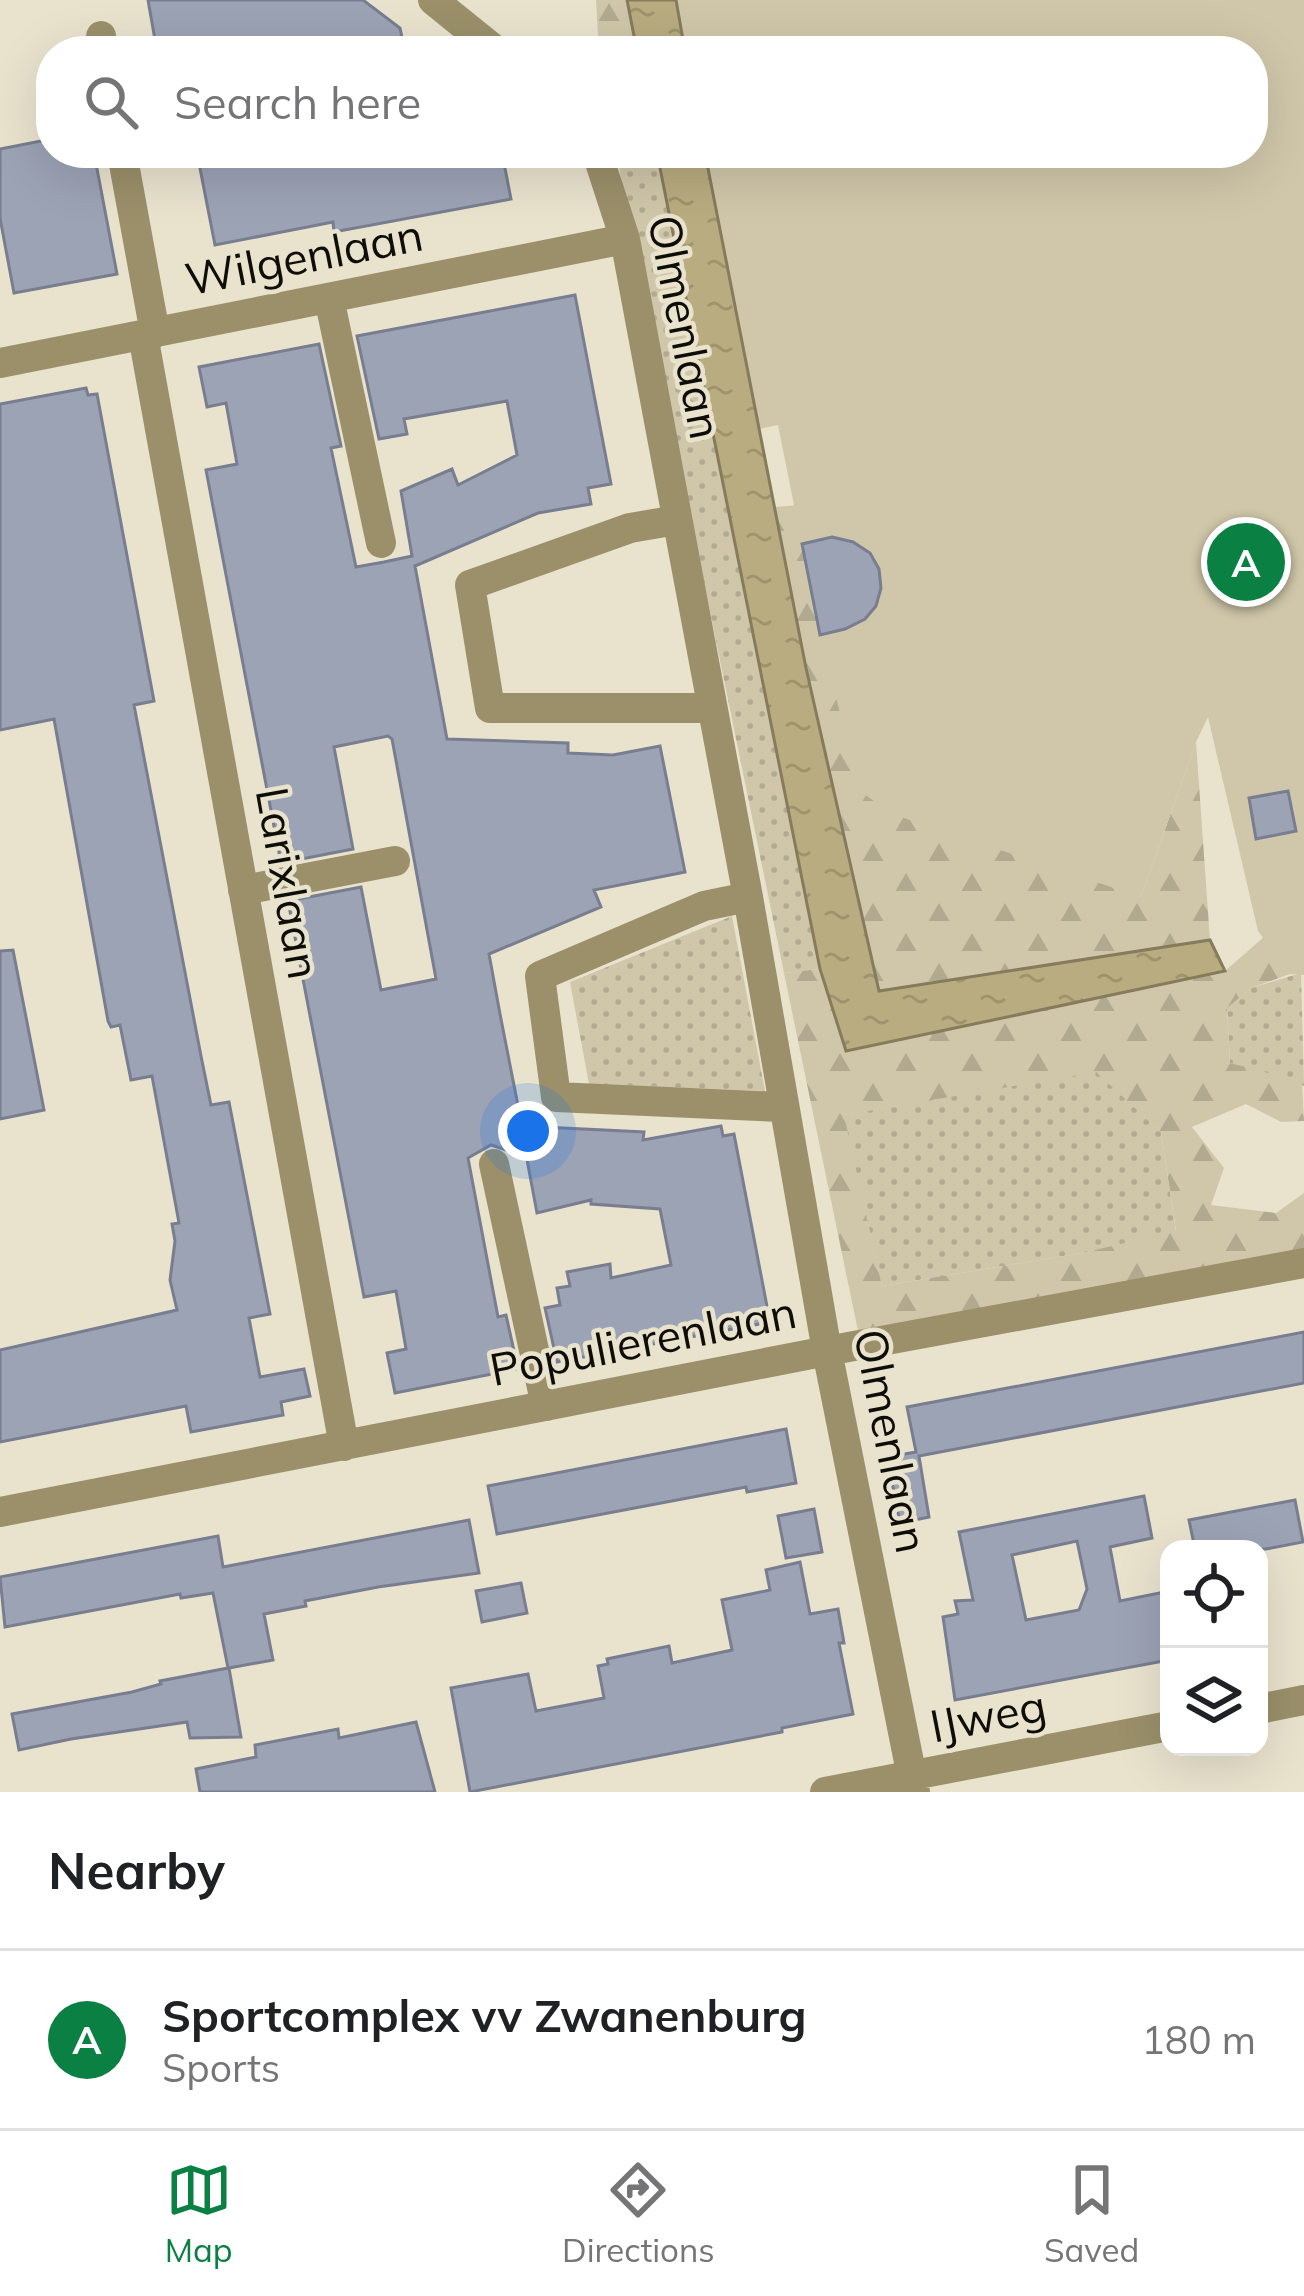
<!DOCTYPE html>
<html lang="en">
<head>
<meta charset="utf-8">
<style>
  :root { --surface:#fff; --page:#f2f2f2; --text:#202124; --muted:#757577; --line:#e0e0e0; --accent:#0b8043 }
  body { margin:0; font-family:Mulish,sans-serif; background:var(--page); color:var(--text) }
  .controls { position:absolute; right:36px; bottom:36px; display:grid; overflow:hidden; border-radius:24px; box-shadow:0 12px 48px #0002 }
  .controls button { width:108px; height:108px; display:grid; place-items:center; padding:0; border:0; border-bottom:3px solid var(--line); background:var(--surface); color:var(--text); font:60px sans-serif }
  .you { position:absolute; left:528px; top:1131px; width:42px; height:42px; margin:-30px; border:9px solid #fff; border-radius:50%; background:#1a73e8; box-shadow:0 0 0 18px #1a73e833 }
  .badge { display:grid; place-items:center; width:78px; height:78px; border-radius:50%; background:var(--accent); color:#fff; font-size:39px; font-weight:700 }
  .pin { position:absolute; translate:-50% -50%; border:6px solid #fff; box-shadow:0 3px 12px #0006 }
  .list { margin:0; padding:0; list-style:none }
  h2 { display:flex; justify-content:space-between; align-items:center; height:156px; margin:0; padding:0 48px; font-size:51px }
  h2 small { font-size:39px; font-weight:400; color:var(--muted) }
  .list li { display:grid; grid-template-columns:78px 1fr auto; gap:36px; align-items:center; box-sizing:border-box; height:180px; padding:0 48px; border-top:3px solid var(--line) }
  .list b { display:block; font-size:45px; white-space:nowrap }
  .list p { margin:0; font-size:39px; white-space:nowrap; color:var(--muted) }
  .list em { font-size:39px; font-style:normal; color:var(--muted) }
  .icon { flex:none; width:66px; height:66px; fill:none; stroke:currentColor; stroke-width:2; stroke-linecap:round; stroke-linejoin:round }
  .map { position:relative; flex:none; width:1304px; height:1792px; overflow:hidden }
  .search { position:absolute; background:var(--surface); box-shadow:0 12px 48px #0002; left:36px; right:36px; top:36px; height:132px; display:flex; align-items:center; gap:30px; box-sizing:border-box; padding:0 42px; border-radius:48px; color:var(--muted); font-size:45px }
  .sheet { height:336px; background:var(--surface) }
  nav { display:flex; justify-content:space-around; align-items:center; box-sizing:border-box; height:168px; border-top:3px solid var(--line); background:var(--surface); font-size:33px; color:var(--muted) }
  nav a { display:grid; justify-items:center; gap:6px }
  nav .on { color:var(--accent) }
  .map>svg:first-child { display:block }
</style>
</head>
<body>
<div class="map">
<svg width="1304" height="1792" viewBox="0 0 1304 1792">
  <defs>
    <pattern id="grass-dots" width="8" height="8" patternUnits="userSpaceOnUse" patternTransform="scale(3)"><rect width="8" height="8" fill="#d0c7aa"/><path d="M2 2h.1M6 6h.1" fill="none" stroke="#b1aa91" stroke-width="1.8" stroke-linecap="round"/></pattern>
    <pattern id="forest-firs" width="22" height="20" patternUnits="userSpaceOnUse" patternTransform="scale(3)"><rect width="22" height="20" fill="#d0c7aa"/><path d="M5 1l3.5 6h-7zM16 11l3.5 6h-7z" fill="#b1aa91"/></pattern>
    <pattern id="water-ripples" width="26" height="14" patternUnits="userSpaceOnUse" patternTransform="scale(3)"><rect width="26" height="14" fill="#b9ac80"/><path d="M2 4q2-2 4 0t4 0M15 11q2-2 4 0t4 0" fill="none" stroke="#9e936d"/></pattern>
  </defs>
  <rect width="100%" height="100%" fill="#e9e3ce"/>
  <path fill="url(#grass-dots)" d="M 616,153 L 657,153 L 820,969 L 784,973 Z
    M 732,916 L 765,1091 L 589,1084 L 570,982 Z
    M 1301,973 L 1304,1086 L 1230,1063 L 1227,1007 L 1251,988 Z
    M 1096,1071 L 1161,1132 L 1176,1232 L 1082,1253 L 882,1286 L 843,1115 Z"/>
  <path fill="url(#forest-firs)" fill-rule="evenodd" d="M 596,0 L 627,0 L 637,51 L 599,51 Z
    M 822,503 L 1141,897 L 1196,742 L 1210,940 L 879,991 L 806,668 L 775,507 Z
    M 1304,902 L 1287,948 L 1290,974 L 1251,988 L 1227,1008 L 1230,1063 L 1302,1082 L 1304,1121 L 1281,1122 L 1246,1104 L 1192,1127 L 1224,1168 L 1211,1205 L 1276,1213 L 1304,1193 L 1304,1249 L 858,1331 L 784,973 L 820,969 L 846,1051 L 1225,971 ZM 1096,1072 L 1161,1132 L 1176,1231 L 1082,1253 L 882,1286 L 844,1115 Z"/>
  <path fill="#d0c7aa" d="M 676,0 L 1304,0 L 1304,975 L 1290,974 L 1258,931 L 1208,717 L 1196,742 L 1141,897 L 892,814 L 860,791 L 820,635 L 778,425 L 759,429 L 705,153 L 1253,153 L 1253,51 L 685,51 Z"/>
  <path fill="url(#water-ripples)" stroke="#867c5c" stroke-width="3" d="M 627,0 L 676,0 L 685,51 L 637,51 Z
    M 657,153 L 705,153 L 806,668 L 879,991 L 1210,940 L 1225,971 L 846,1051 L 820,969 Z"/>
  <path fill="#9ca3b5" stroke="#787e90" stroke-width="3" fill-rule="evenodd" d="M 148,0 L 363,0 L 400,28 L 405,51 L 157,51 Z
    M 51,139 L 51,153 L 94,153 L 117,274 L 14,293 L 0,218 L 0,149 Z
    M 197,153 L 502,153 L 511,199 L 334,232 L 333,222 L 215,245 Z
    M 575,295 L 611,484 L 588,488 L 591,504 L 538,513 L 415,566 L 447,739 L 568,743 L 568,753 L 613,755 L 660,746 L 685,872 L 594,890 L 601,907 L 489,954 L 500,1014 L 522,1126 L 644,1132 L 643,1140 L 721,1126 L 723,1136 L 734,1134 L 770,1322 L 557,1362 L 545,1308 L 560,1305 L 557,1288 L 570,1286 L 567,1272 L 610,1264 L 611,1278 L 671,1265 L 660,1209 L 591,1204 L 591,1200 L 537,1213 L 525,1149 L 509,1151 L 491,1145 L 468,1158 L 498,1317 L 506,1315 L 518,1369 L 395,1393 L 387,1353 L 406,1349 L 396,1291 L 364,1297 L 288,901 L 361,887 L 381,990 L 436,979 L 392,739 L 388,736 L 334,747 L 353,849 L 281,863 L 206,470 L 237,464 L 226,403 L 207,407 L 199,367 L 319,344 L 341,446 L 331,448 L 356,567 L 384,562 L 412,556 L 401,491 L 452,469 L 458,485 L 517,455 L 507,401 L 404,419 L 407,434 L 379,439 L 357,336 Z
    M 86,388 L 88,395 L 97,394 L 154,701 L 134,705 L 201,1056 L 211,1105 L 229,1102 L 270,1314 L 249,1318 L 260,1377 L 304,1369 L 310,1396 L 281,1402 L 283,1415 L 191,1432 L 186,1406 L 0,1442 L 0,1350 L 177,1310 L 170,1280 L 175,1241 L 172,1224 L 179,1223 L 152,1076 L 131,1080 L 120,1025 L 111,1027 L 108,1021 L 54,719 L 0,730 L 0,404 Z
    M 832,537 L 853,542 L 870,553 L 879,569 L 881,588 L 876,606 L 865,619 L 845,629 L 820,635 L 802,544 Z
    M 1288,791 L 1296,831 L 1256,839 L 1249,798 Z
    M 13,950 L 44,1110 L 0,1119 L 0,951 Z
    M 1304,1332 L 1304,1383 L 919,1456 L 929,1517 L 900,1523 L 887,1457 L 916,1452 L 907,1407 Z
    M 786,1429 L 796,1483 L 747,1492 L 746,1487 L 497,1534 L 488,1486 Z
    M 1144,1496 L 1152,1538 L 1110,1547 L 1120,1601 L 1169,1591 L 1169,1660 L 955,1700 L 943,1617 L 958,1614 L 955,1601 L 973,1600 L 959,1532 ZM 1077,1541 L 1087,1589 L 1079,1610 L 1026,1620 L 1012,1555 Z
    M 1295,1500 L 1303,1542 L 1266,1549 L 1195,1549 L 1189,1520 Z
    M 814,1509 L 822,1552 L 786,1558 L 778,1516 Z
    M 469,1520 L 479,1573 L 378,1587 L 305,1601 L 306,1606 L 264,1614 L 273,1660 L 229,1668 L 241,1737 L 190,1738 L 187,1722 L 71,1739 L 19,1750 L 12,1714 L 132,1692 L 161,1684 L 160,1681 L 228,1668 L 213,1593 L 181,1598 L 180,1594 L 5,1627 L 0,1577 L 218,1536 L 223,1567 Z
    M 800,1562 L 810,1614 L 838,1609 L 844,1643 L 839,1643 L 853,1714 L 782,1728 L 782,1732 L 470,1792 L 451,1688 L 528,1674 L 536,1711 L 604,1698 L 598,1666 L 608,1664 L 607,1659 L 669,1646 L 672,1663 L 732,1650 L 722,1600 L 770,1590 L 766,1570 Z
    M 521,1583 L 527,1613 L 482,1622 L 476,1591 Z
    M 416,1722 L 435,1792 L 200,1792 L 196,1769 L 256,1757 L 255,1745 L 338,1729 L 339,1738 Z"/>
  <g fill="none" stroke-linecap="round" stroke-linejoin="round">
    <path stroke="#9b906a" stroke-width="30" d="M 433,0 L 496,51
      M 101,36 L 103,51
      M 122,153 L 155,333
      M 597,153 L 625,239 L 748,897 L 827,1351 L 915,1792
      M 329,298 L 381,543
      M 143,335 L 344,1446
      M 0,363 L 625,239
      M 677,520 L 630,528 L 470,585 L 490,708 L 711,708
      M 243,890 L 395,861
      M 748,897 L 704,906 L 540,976 L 556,1097 L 782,1107
      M 494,1164 L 546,1406
      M 0,1512 L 827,1351 L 1304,1263
      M 1259,1709 L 1304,1700
      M 825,1792 L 1169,1726"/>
  </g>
  <g text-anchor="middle" stroke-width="9" stroke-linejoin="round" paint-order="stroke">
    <g font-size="45" fill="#0f0d07" stroke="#e9e3ce">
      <text transform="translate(304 257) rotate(-11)" y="16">Wilgenlaan</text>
      <text transform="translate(685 327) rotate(79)" y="16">Olmenlaan</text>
      <text transform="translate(288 883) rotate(80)" y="16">Larixlaan</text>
      <text transform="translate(643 1341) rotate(-11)" y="16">Populierenlaan</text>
      <text transform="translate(891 1441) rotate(79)" y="16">Olmenlaan</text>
      <text transform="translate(988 1716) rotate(-11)" y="16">IJweg</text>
    </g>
  </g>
</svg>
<div class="controls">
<button><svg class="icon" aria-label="locate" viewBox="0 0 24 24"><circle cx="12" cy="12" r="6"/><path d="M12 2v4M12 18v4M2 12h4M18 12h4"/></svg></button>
<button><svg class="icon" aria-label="layers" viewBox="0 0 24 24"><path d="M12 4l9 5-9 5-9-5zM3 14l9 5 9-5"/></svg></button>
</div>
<div class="you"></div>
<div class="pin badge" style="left:1246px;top:562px">A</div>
<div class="search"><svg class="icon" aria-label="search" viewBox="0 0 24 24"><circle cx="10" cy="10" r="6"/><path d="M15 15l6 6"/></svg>Search here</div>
</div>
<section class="sheet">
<h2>Nearby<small></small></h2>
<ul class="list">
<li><span class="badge">A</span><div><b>Sportcomplex vv Zwanenburg</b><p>Sports</p></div><em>180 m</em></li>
</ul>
</section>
<nav>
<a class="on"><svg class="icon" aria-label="map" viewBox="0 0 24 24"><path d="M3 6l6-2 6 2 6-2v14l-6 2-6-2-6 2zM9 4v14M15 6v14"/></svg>Map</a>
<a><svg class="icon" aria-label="directions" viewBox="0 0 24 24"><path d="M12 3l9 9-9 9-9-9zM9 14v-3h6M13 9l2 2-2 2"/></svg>Directions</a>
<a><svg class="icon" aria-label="saved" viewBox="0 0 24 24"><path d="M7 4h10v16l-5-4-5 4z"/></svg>Saved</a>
</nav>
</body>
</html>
